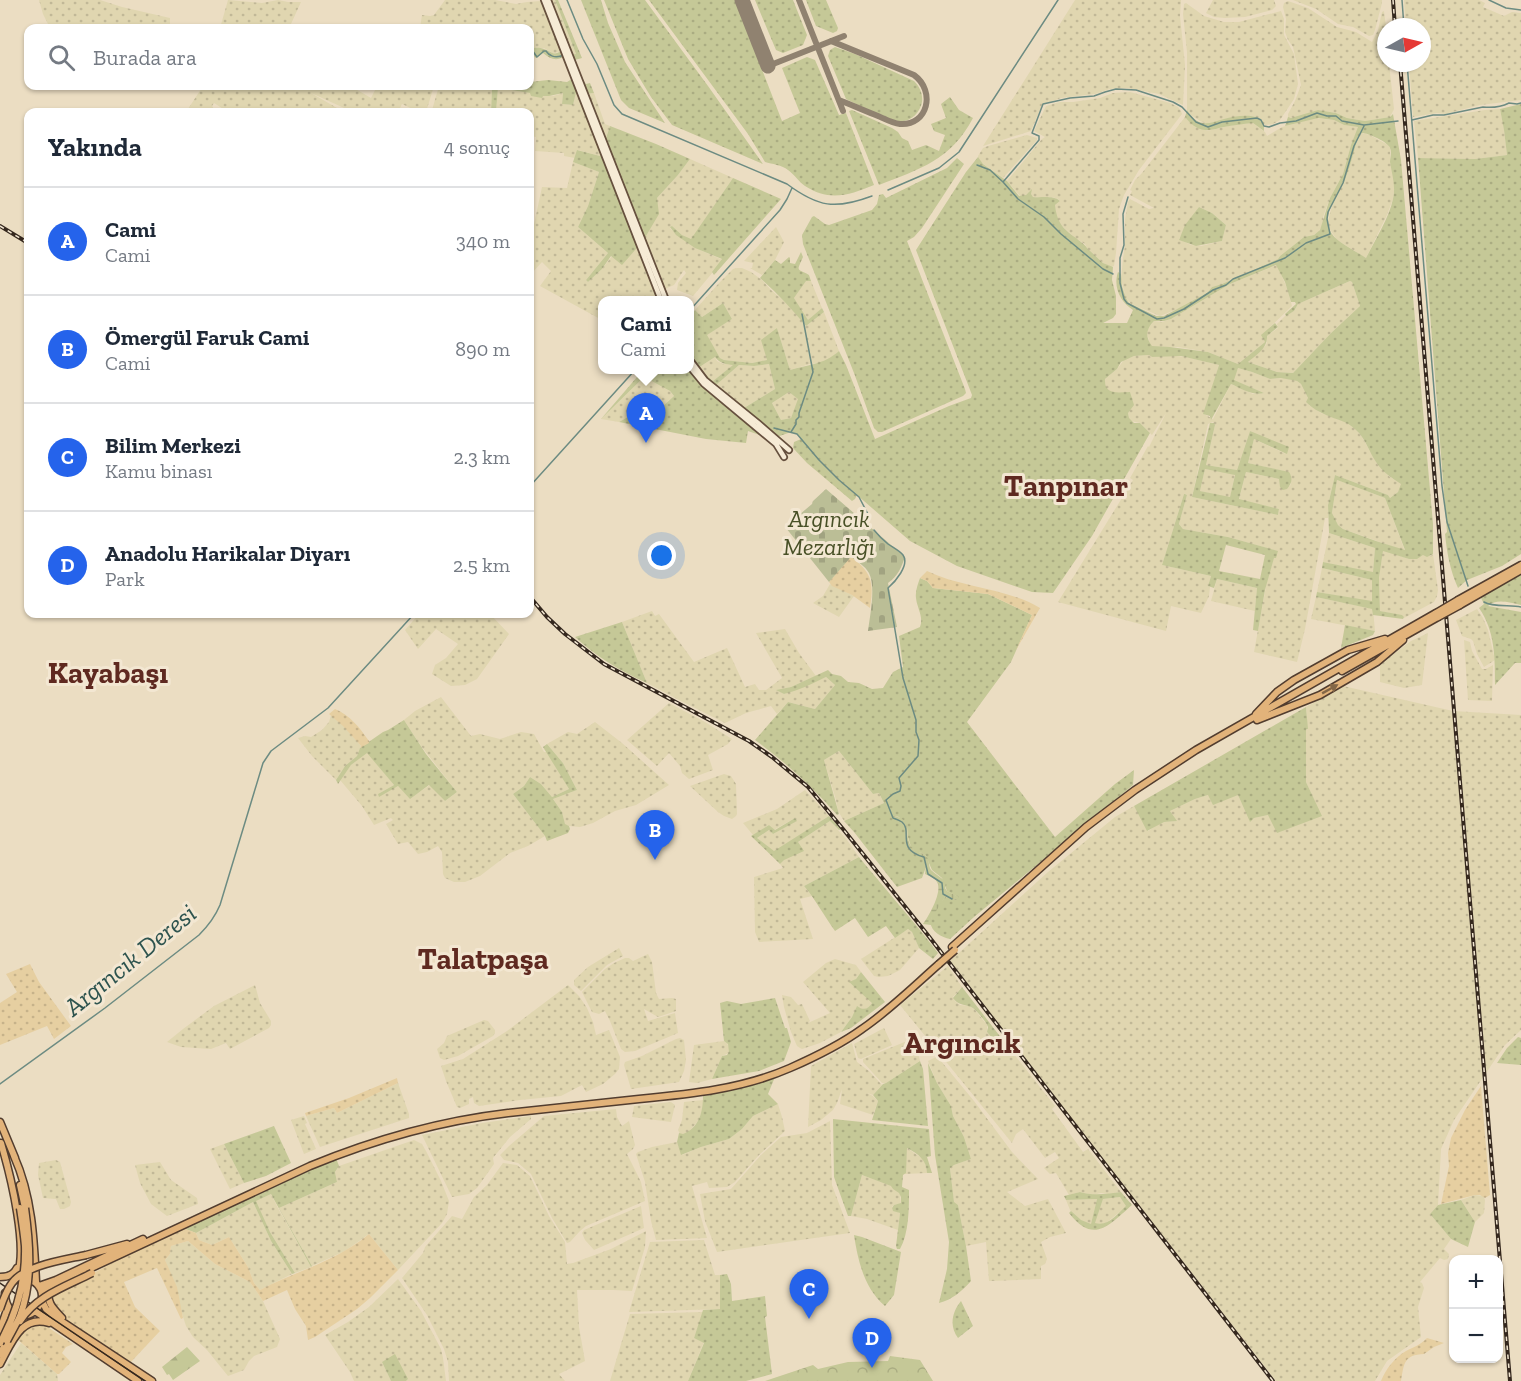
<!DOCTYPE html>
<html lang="tr">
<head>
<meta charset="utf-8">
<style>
  :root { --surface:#fff; --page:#f6f6f7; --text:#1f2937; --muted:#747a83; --line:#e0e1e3; --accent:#2563eb }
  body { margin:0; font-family:"Zilla Slab",serif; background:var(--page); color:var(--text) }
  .controls { position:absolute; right:18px; bottom:18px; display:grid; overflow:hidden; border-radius:12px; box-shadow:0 2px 4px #0004 }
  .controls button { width:54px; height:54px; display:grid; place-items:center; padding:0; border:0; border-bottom:2px solid var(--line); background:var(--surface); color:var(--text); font:30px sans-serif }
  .compass { position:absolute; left:1377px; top:18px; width:54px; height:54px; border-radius:50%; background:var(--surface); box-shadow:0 2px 4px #0004; rotate:82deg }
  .you { position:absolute; left:662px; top:556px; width:21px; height:21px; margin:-15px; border:4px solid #fff; border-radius:50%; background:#1a73e8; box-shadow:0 0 0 9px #1a73e833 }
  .badge { display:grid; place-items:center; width:39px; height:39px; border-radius:50%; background:var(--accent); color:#fff; font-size:20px; font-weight:700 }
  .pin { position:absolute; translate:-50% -50px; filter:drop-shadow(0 2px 3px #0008) }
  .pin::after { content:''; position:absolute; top:32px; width:21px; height:18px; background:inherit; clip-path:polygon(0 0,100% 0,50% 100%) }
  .popup { position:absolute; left:598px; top:296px; width:96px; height:78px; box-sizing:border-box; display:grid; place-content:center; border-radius:12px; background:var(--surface); filter:drop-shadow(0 2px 4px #0005); font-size:20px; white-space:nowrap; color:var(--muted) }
  .popup b { font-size:22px; color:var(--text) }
  .popup::after { content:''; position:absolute; left:50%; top:100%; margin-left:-12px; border:12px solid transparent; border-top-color:var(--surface) }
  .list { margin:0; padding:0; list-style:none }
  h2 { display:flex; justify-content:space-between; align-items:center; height:78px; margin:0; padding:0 24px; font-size:26px }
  h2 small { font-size:20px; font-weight:400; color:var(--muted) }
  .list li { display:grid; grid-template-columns:39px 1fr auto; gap:18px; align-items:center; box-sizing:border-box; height:108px; padding:0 24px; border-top:2px solid var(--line) }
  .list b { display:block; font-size:22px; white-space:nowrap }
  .list p { margin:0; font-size:20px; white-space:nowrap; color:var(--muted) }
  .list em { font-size:20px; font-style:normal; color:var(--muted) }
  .icon { flex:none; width:33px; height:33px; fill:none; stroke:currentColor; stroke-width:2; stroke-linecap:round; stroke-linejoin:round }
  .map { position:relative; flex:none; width:1521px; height:1381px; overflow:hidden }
  .search { position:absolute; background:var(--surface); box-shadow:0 2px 4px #0004; left:24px; top:24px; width:510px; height:66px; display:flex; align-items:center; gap:15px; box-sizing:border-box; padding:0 21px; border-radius:12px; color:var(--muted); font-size:22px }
  .panel { position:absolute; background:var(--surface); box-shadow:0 2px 4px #0004; left:24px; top:108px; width:510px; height:510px; border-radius:12px }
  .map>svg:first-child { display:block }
</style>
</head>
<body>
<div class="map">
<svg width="1521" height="1381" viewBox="0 0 1521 1381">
  <defs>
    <pattern id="farmland-dots" width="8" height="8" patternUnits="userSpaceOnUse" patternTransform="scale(1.5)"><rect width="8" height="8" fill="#e0d6b0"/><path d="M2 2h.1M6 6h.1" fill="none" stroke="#c1b897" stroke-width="1.8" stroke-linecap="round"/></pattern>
    <pattern id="grass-dots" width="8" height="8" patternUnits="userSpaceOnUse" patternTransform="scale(1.5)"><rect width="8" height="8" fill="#c5c897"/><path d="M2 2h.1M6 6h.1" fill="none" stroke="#aaac82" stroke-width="1.8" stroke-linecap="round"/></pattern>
    <pattern id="forest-firs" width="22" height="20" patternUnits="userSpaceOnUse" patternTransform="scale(1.5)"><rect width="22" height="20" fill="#c5c897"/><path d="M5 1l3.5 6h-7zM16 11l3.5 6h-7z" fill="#aaac82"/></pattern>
    <pattern id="wetland-marsh" width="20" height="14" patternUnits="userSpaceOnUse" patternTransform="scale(1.5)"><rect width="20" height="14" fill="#c5c897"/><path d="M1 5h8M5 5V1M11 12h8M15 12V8" fill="none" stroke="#aaac82"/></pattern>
    <pattern id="sand-dots" width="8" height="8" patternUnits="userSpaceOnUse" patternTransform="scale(1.5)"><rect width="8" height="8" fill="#e6cfa1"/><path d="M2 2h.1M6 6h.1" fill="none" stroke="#c6b28a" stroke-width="1.8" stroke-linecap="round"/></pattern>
    <pattern id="cemetery-stones" width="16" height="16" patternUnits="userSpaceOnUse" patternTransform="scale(1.5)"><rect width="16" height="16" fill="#bbbe96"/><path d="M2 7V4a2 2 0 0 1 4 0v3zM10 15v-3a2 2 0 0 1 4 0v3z" fill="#a1a381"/></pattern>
    <pattern id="park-crowns" width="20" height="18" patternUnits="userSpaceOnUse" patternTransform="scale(1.5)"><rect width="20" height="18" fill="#c5c897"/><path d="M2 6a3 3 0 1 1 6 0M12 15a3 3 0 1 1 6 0" fill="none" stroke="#aaac82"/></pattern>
  </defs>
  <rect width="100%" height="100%" fill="#ebddc2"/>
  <path fill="url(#farmland-dots)" fill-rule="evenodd" d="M 39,0 L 100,0 L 122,7 L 170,18 L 170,26 L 169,28 L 50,28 L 43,14 Z
    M 228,0 L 262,3 L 278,0 L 288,2 L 301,2 L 291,24 L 288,27 L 220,28 Z
    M 445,0 L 495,0 L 516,4 L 527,2 L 555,0 L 576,54 L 574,55 L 570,55 L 562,50 L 554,54 L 544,48 L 530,48 L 530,28 L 420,28 L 422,15 L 430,16 L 434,15 Z
    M 1075,0 L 1181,0 L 1180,16 L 1185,65 L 1183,105 L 1159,94 L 1127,88 L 1110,89 L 1095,94 L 1061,98 L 1042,105 L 1031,131 L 983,146 Z
    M 1213,0 L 1274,0 L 1276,6 L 1272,10 L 1245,17 L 1225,18 L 1214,17 L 1206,13 Z
    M 1293,0 L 1382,0 L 1382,3 L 1375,30 L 1373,35 L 1369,36 L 1353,27 L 1338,24 L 1316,9 Z
    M 1404,0 L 1479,0 L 1485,3 L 1483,7 L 1504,16 L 1512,12 L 1521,13 L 1521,100 L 1480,105 L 1445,114 L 1437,113 L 1413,117 L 1409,63 L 1422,63 L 1422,27 L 1406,27 Z
    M 1288,1 L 1308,8 L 1337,27 L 1356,32 L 1372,42 L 1378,30 L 1382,12 L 1384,11 L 1386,27 L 1386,63 L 1389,63 L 1394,109 L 1390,117 L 1365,121 L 1347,118 L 1336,113 L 1318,110 L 1298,117 L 1288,118 L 1288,114 L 1295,101 L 1301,85 L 1293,47 L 1288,40 L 1285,32 L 1286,19 L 1283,7 L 1284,3 Z
    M 1186,3 L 1204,16 L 1224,22 L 1239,22 L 1281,11 L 1284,19 L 1284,35 L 1294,54 L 1298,84 L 1294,99 L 1280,120 L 1273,124 L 1265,125 L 1259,118 L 1251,116 L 1234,118 L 1207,124 L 1200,121 L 1191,115 L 1187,110 L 1187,52 L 1183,14 L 1184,4 Z
    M 203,86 L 355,86 L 354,88 L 371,98 L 377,86 L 434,86 L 426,112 L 419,112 L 402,104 L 398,112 L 353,112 L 311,93 L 344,112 L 228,112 L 214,103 L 212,106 L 216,112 L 203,112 L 188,109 Z
    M 439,86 L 470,86 L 492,88 L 491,112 L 432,110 Z
    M 498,88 L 543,95 L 553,96 L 563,93 L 562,104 L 573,105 L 575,92 L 585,94 L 594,93 L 605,124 L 610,126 L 600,156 L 578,150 L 575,158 L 564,156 L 564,153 L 535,151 L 536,137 L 530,136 L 530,112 L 496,112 Z
    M 1130,92 L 1170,103 L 1178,107 L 1181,111 L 1182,114 L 1139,170 L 1124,195 L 1119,209 L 1116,253 L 1114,266 L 1111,267 L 1103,263 L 1087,248 L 1085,244 L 1075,238 L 1060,224 L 1056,217 L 1055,205 L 1060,201 L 1058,199 L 1052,197 L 1033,197 L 1031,195 L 1031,191 L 1025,196 L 1020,196 L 1007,181 L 1042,139 L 1045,137 L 1034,131 L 1046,106 L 1060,102 L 1073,102 L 1100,98 L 1113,93 Z
    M 1500,109 L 1504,129 L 1507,155 L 1475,159 L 1418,158 L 1414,121 L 1485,110 Z
    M 1185,117 L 1189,121 L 1207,131 L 1237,124 L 1253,123 L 1265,132 L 1267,136 L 1282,127 L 1315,118 L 1334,120 L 1344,125 L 1359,127 L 1351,145 L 1343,174 L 1330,198 L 1323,217 L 1323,224 L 1319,231 L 1314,235 L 1304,237 L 1280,256 L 1278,259 L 1222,284 L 1212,287 L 1207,293 L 1185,306 L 1160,316 L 1131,304 L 1126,298 L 1121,279 L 1123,258 L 1125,246 L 1125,219 L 1128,202 L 1130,199 L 1149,209 L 1154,208 L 1130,195 L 1132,191 L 1130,190 L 1135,180 L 1142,173 ZM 1199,207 L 1212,213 L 1226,225 L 1222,241 L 1201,246 L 1191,245 L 1179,239 Z
    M 1362,133 L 1370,135 L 1388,145 L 1390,148 L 1390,161 L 1395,184 L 1393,199 L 1387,215 L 1366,258 L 1337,240 L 1329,228 L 1328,221 L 1333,202 L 1346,177 L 1358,137 Z
    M 1027,135 L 1037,138 L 1037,140 L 1003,178 L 982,163 L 978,159 L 978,156 L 983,148 L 988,146 Z
    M 690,159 L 733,178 L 691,240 L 682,235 L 672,226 L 670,228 L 676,234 L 700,250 L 723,260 L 693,296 L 677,290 L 678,283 L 686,273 L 684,270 L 674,285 L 667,288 L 655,300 L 602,300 L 602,319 L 600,319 L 540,286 L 551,271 L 542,262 L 532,273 L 530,272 L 530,243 L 542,187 L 567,188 L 573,162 L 599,172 L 588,206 L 578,227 L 608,253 L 586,280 L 588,282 L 602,269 L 657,198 L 678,175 Z
    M 776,227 L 784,242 L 775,260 L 762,275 L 750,268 L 752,268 L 753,263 L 744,261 Z
    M 1277,265 L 1287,288 L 1292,306 L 1262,335 L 1265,342 L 1238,364 L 1208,352 L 1178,347 L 1152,347 L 1150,345 L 1147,333 L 1149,327 L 1154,321 L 1162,322 L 1171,319 L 1230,284 Z
    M 737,268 L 742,268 L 751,272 L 762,280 L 771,290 L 790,306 L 806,326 L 824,312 L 839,351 L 829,360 L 821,363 L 810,364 L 790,370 L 777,328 L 768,360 L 752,363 L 724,360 L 720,358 L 706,335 L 732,319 L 723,303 L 702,317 L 695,310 L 719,283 L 733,269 Z
    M 806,280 L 811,281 L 822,308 L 808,321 L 794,298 Z
    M 1350,281 L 1352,282 L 1360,306 L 1331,333 L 1293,373 L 1277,372 L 1248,362 L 1266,345 L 1267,342 L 1267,336 L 1278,328 L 1277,324 L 1285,316 L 1294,311 L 1298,304 Z
    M 1149,355 L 1152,357 L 1166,355 L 1186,357 L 1219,365 L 1204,414 L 1213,419 L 1231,384 L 1253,394 L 1264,393 L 1233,380 L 1238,368 L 1252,372 L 1270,379 L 1284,378 L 1297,381 L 1301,384 L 1308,398 L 1309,405 L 1321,413 L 1346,422 L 1354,427 L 1362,437 L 1378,465 L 1390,477 L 1402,484 L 1398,492 L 1390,498 L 1388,495 L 1335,475 L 1328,505 L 1328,518 L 1325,518 L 1305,629 L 1297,662 L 1254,652 L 1267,581 L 1274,557 L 1277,551 L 1228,537 L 1183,529 L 1179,524 L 1187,495 L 1185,494 L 1184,494 L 1162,565 L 1211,576 L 1208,586 L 1210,587 L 1209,596 L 1201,613 L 1171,606 L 1166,631 L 1058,602 L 1133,480 L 1130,478 L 1148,446 L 1149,447 L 1166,413 L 1152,435 L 1140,423 L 1131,421 L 1129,419 L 1128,413 L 1113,393 L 1106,389 L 1105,384 L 1105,379 L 1117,369 L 1124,360 L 1134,356 ZM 1213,422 L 1215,425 L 1206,465 L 1237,470 L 1250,431 L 1286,454 L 1254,439 L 1248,463 L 1288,472 L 1291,476 L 1291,483 L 1290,486 L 1279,479 L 1246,472 L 1239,500 L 1279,509 L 1278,515 L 1192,497 L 1208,424 Z
    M 715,357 L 717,361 L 723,364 L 735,364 L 713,381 L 698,368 Z
    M 769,364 L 775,389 L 744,408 L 715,386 L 739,365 L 754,366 Z
    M 644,377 L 670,391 L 674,396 L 650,418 L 633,414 L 619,422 L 601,419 Z
    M 789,392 L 799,399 L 791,418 L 781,420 L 772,403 Z
    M 1205,469 L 1235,474 L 1230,498 L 1200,491 Z
    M 1337,480 L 1385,498 L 1405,551 L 1343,529 L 1338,525 L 1334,520 L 1332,513 Z
    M 1329,533 L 1375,548 L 1373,573 L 1323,562 Z
    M 1383,550 L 1409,559 L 1423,555 L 1431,556 L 1433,554 L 1438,590 L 1437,596 L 1434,602 L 1404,618 L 1403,616 L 1380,611 L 1379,578 Z
    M 1322,568 L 1372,580 L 1372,602 L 1317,592 Z
    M 1217,579 L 1257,588 L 1255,611 L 1211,601 Z
    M 830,584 L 854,596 L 839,617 L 813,603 L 823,596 Z
    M 1316,597 L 1373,609 L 1375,631 L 1311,619 Z
    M 1477,609 L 1483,618 L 1488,630 L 1495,660 L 1484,667 L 1477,654 L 1473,641 L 1471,639 L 1462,636 L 1456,620 Z
    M 652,611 L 655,616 L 659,614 L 694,662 L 727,648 L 745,687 L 755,684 L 759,690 L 766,690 L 782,678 L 756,633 L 785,629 L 799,653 L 816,676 L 791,687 L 778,690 L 784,694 L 826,677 L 835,685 L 815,709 L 788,702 L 777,714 L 771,706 L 746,713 L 725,723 L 679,700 L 647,683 L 622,622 Z
    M 419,614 L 490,614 L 509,634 L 477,679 L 465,685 L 451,686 L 432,674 L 435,665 L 446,658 L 458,644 L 436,629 L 418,649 L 405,630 Z
    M 1428,633 L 1422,685 L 1404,688 L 1380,682 L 1380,664 L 1411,641 Z
    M 1464,640 L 1470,642 L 1472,651 L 1482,669 L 1486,669 L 1493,665 L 1492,701 L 1468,700 Z
    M 1343,686 L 1453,711 L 1521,715 L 1521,1030 L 1505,1045 L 1454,1120 L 1441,1149 L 1438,1205 L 1430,1214 L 1451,1239 L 1444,1249 L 1449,1254 L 1448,1259 L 1444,1260 L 1440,1258 L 1420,1282 L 1422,1283 L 1424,1288 L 1418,1307 L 1421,1337 L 1387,1361 L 1375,1381 L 1276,1381 L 949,962 L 1048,872 L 1115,817 L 1134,806 L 1148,831 L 1162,822 L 1176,821 L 1170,811 L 1195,799 L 1208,795 L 1238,795 L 1250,821 L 1254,818 L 1268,815 L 1321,816 L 1306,782 L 1305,752 L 1305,729 L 1307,715 L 1306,707 Z
    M 441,697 L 471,736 L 480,734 L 500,739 L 521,732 L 534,734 L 544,752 L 547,752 L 569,789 L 552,797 L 541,784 L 530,777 L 524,786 L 513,794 L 545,836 L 528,846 L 510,853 L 480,876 L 465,882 L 454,882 L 445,878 L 443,874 L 442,852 L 438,846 L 427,852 L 418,854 L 408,842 L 398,844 L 386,824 L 393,820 L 391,818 L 374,825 L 362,806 L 340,780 L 351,765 L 367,752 L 394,785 L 378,794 L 398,786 L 410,798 L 430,785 L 445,801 L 457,792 L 421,746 L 404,720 L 415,711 Z
    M 669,703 L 705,722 L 732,739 L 728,744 L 708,755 L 713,770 L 689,779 L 682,773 L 680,766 L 669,753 L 657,766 L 627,740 Z
    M 331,715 L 343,725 L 361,746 L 357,756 L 345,766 L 336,780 L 312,756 L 298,738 L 305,736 L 311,737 L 322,730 L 329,722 Z
    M 595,722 L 622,743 L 669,785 L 636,805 L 615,811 L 593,823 L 580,827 L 569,826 L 565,825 L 562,812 L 553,799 L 577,790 L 563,763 L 547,744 L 568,732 L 577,734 Z
    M 839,751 L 873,794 L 879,793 L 884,803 L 844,821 L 838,811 L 836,800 L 824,760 Z
    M 724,774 L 731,776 L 736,784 L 737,814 L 736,816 L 732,819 L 724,816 L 718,812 L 690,786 Z
    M 805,790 L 829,816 L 774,852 L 757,838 L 769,830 L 773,834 L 796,821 L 795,818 L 774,830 L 769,825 L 753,835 L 743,823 L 777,809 Z
    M 830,821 L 847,840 L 859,857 L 804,886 L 812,896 L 800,899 L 813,939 L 759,942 L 755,932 L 754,877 L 783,868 L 780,864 L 798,842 Z
    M 908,929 L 912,932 L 919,948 L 900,970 L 888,976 L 879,977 L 874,976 L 861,959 Z
    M 619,948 L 623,956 L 607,965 L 581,991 L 574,985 L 574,980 L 588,967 Z
    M 648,954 L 652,962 L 656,993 L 659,999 L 672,998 L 676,999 L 676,1011 L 658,1017 L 644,1009 L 648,1021 L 675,1013 L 678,1033 L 635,1051 L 625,1052 L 621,1049 L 610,1021 L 605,1011 L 599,1014 L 592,1012 L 582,992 L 605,969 L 614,963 L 625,958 L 629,958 L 633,961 Z
    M 835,959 L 856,965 L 861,972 L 856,979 L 850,983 L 873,1002 L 869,1007 L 866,1009 L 862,1009 L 857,1007 L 852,1017 L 841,1032 L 820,1043 L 802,1049 L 800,1048 L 797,1046 L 791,1032 L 784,1007 L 782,995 L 791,997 L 798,1005 L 802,1004 L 810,1021 L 808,1023 L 830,1013 L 803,982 L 826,963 Z
    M 948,966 L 962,987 L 953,997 L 955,1001 L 960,1005 L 970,1006 L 975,1010 L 987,1025 L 987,1032 L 1004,1052 L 1009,1048 L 1055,1106 L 1052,1109 L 1083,1152 L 1088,1149 L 1121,1192 L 1108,1194 L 1101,1193 L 1093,1195 L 1080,1192 L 1069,1195 L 1056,1173 L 1050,1174 L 1044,1168 L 1059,1158 L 1055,1152 L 1045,1158 L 1023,1129 L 1016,1134 L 1012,1143 L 900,1005 Z
    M 255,985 L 260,1003 L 271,1021 L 271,1025 L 269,1028 L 230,1049 L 226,1043 L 211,1049 L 181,1047 L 167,1042 L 183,1029 L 214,1006 Z
    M 568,985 L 579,996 L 587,1008 L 593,1022 L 596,1035 L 609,1030 L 620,1057 L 619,1069 L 615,1074 L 603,1084 L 586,1092 L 582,1085 L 561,1096 L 520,1100 L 479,1106 L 474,1103 L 473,1097 L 469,1099 L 469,1104 L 460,1108 L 457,1107 L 446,1081 L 441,1066 L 463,1059 L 507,1031 Z
    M 484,1020 L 488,1021 L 495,1030 L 495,1033 L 493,1036 L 458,1056 L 444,1060 L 440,1058 L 437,1049 L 444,1043 L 447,1036 Z
    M 884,1028 L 892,1045 L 861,1059 L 858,1058 L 854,1044 Z
    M 680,1038 L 684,1040 L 686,1060 L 684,1071 L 679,1082 L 631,1089 L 624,1065 L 625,1062 L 642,1056 L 676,1039 Z
    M 724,1041 L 727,1043 L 729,1047 L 729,1053 L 722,1056 L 712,1079 L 697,1083 L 689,1082 L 694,1045 Z
    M 907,1041 L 910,1042 L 918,1053 L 920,1061 L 886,1083 L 882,1083 L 863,1062 L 863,1059 Z
    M 852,1043 L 857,1062 L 869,1071 L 882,1085 L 873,1095 L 867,1093 L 873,1096 L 878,1101 L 873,1115 L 840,1104 L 842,1089 L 837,1103 L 833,1110 L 821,1120 L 808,1127 L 811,1066 Z
    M 936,1057 L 941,1061 L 974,1101 L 1012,1152 L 1038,1179 L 1007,1192 L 1025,1206 L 1048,1199 L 1066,1233 L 1050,1237 L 1041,1242 L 1047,1259 L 1045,1264 L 1041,1266 L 1041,1279 L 989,1281 L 986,1242 L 966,1246 L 958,1205 L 954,1203 L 950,1167 L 954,1165 L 971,1159 L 964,1137 L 953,1116 L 951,1106 L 937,1083 L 928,1061 Z
    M 398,1083 L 409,1114 L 409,1118 L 320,1147 L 306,1116 L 334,1108 L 337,1113 Z
    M 703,1100 L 703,1109 L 698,1121 L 689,1132 L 684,1134 L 680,1134 L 678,1130 L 682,1120 L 684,1102 Z
    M 671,1102 L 675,1105 L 671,1122 L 632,1117 L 634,1106 Z
    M 778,1104 L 782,1117 L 785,1131 L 759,1155 L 735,1182 L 727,1187 L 709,1188 L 707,1182 L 692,1186 L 707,1238 L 656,1240 L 651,1221 L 645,1182 L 636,1154 L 638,1152 L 652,1147 L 677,1142 L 682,1155 L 701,1147 L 729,1139 L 742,1129 L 753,1116 Z
    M 616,1109 L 617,1117 L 622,1126 L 629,1121 L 635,1145 L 633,1149 L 627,1154 L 641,1182 L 645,1201 L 586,1226 L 580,1231 L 570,1242 L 567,1243 L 552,1218 L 531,1174 L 518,1163 L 504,1160 L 500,1155 L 509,1146 L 544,1116 Z
    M 304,1116 L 307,1123 L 305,1124 L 316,1149 L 304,1154 L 291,1120 Z
    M 531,1116 L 531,1119 L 510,1137 L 493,1158 L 494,1164 L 477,1188 L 469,1194 L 452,1197 L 422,1135 L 482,1123 Z
    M 830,1121 L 832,1185 L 850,1233 L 717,1252 L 705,1221 L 700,1194 L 731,1189 L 761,1155 L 781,1137 L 807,1133 Z
    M 414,1140 L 422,1144 L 426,1151 L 441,1181 L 449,1201 L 447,1214 L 442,1223 L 398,1270 L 369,1234 L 345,1251 L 312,1266 L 279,1208 L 337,1182 L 335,1172 L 339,1166 Z
    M 224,1144 L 244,1183 L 230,1189 L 210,1149 Z
    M 907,1148 L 923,1159 L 927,1167 L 927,1173 L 905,1174 Z
    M 56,1160 L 60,1162 L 71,1202 L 70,1206 L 64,1209 L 60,1209 L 56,1199 L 43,1198 L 38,1175 L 39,1163 Z
    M 160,1162 L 171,1180 L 197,1198 L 198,1204 L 167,1216 L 151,1204 L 140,1183 L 135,1165 Z
    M 503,1163 L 517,1165 L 530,1176 L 549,1216 L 565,1242 L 567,1264 L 573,1263 L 611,1249 L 646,1231 L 645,1247 L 632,1291 L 613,1290 L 577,1290 L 579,1327 L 585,1361 L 559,1374 L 565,1381 L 449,1381 L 448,1362 L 444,1349 L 427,1315 L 402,1278 L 423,1253 L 425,1247 L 452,1216 L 462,1219 L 474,1197 L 487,1185 Z
    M 862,1175 L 892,1186 L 893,1189 L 897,1190 L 900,1194 L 901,1204 L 894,1205 L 892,1207 L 892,1209 L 900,1213 L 898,1230 L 867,1219 L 851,1216 Z
    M 271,1194 L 278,1208 L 311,1267 L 295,1273 L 270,1232 L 255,1201 Z
    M 1475,1195 L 1483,1196 L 1485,1200 L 1484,1213 L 1475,1222 L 1461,1200 Z
    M 1120,1197 L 1127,1206 L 1106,1223 L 1100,1225 L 1094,1223 L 1103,1199 Z
    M 1097,1199 L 1091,1225 L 1083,1222 L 1076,1217 L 1070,1210 L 1066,1200 Z
    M 253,1202 L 271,1241 L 292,1274 L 260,1290 L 254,1283 L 248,1267 L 229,1237 L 212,1245 L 199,1240 L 196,1233 Z
    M 641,1206 L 644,1228 L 594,1250 L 585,1240 L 582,1233 L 584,1230 Z
    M 704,1240 L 715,1275 L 720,1275 L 720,1309 L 629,1312 L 650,1242 Z
    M 188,1241 L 215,1264 L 250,1282 L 263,1301 L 280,1339 L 277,1347 L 254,1356 L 249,1361 L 244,1370 L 228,1376 L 207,1350 L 193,1337 L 186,1326 L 165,1260 L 170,1254 L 171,1246 Z
    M 398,1279 L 421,1311 L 441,1349 L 443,1358 L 446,1381 L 406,1381 L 408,1379 L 382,1362 L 391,1381 L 354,1381 L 350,1372 L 325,1335 L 348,1322 L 369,1307 Z
    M 703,1312 L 694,1338 L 704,1342 L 688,1381 L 610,1381 L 630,1314 Z
    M 21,1343 L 57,1374 L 58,1381 L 0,1381 L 0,1375 Z"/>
  <path fill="url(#grass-dots)" fill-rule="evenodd" d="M 555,0 L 558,0 L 582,58 L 571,61 L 564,56 C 557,62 550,59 543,53 L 536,58 L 530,52 L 530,48 C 534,48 540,47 544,49 C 553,52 553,57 562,50 L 570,55 L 576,54 Z
    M 581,0 L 601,0 L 608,23 L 625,62 L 665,123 L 629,108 L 621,100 Z
    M 604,0 L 645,0 L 708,86 L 763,164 L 672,125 L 651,97 L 628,59 Z
    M 649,0 L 735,0 L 782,121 L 800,113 L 782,68 L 807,57 L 815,60 L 839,115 L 846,113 L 874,185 C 850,195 829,202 805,186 C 799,182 794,174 788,170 C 782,165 772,164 765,162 L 748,134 Z
    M 755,0 L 793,0 L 807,35 L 803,45 L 783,53 L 776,50 Z
    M 806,0 L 826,0 L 838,28 L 837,31 L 833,33 L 816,26 Z
    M 835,47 L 855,54 L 914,81 C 920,87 923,94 922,102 C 920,113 910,123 898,121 C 885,119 858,105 846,99 L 828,56 L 830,50 Z
    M 575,77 L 582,79 L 586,84 L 590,83 L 594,93 L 585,94 L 576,92 L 573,105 L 562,104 L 563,93 L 549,96 L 543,96 L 542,98 L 531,96 L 530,93 L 498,88 L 496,112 L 491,112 L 492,88 L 470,86 L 530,86 L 530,82 L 548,80 L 567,82 Z
    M 950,97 L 959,110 L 973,118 C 951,160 920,169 879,185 L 849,111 L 852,110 L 892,128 L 898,132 L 902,138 L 908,141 L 912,150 L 926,145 L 939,151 L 945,135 L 934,131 L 931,124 L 946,118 L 941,104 Z
    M 1521,104 L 1521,554 L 1502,566 L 1467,580 L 1458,588 C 1450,570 1447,553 1445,534 L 1447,532 L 1418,158 L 1475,159 L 1507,155 L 1504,130 L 1500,109 Z
    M 1187,110 C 1199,128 1207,124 1224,119 C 1236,116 1256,112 1264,123 L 1264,131 L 1253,123 C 1243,124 1233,125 1224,127 C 1218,128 1211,131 1205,130 C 1196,129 1190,123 1185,117 Z
    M 1318,110 L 1336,113 L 1347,118 L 1365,121 L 1390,117 L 1393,114 L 1401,160 L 1433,524 L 1433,554 L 1427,557 L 1423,555 L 1417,559 L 1409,559 L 1383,551 L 1379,578 L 1380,611 L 1402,615 L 1404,617 L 1403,619 L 1373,615 L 1372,609 L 1316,597 L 1317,592 L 1372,601 L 1372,580 L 1322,568 L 1323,562 L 1373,572 L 1375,548 L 1329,533 L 1328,505 L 1335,475 L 1388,495 L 1390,498 L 1398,492 L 1401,484 C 1392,478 1382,472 1376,462 C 1369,452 1366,439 1356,430 C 1347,421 1337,420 1326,415 C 1319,412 1312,408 1306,402 L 1308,398 L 1301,384 L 1297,381 L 1281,378 L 1270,379 L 1252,372 L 1238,368 L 1234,380 L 1264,393 C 1253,396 1242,389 1231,384 L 1211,420 L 1210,416 L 1203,414 L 1219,365 L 1181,356 L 1152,357 L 1149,355 L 1134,356 L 1121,362 L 1117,369 L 1105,379 C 1104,396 1119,392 1130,392 L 1134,405 L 1128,413 L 1129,418 L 1134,423 L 1140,423 L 1150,433 L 1092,536 L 1053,593 L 1032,592 L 957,566 L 910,541 L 857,495 L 855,499 L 852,501 L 807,463 L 793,448 L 794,442 L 801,439 L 797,434 L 791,432 L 771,439 L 748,431 L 746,443 L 706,439 L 619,422 L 633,414 L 650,418 L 674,396 L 670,391 L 644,377 L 601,419 L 643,370 L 690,370 L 690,316 L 695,310 L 702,317 L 723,303 L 732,319 L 707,335 L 720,358 L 724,360 L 752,363 L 767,360 L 761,340 L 777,328 L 790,370 C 810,364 823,365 839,351 L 846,365 L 875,439 L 949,406 L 971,398 L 972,395 L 916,250 L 966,172 L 978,157 L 983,164 L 1007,181 L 1019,196 L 1026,195 L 1032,189 L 1031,194 L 1033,197 C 1042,198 1053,195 1060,201 L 1055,205 C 1057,222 1062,228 1076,238 C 1080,242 1084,243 1087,248 L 1103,263 L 1113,267 L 1112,280 L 1116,296 L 1116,314 L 1113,318 L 1103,323 L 1127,323 L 1133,310 C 1120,302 1113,287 1118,272 L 1121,274 L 1122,286 L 1126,298 L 1129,303 L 1156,316 L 1164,316 L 1207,293 L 1212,287 L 1222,284 L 1278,259 L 1280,256 L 1304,237 L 1314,235 L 1320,230 L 1330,198 L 1343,174 L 1351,145 L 1358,127 L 1344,125 L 1334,120 L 1318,118 L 1285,126 L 1288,117 L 1291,118 ZM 1362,133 C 1368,133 1388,142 1390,148 C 1392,152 1390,158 1390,162 C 1392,175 1396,186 1393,199 C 1389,218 1375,240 1366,258 C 1356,251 1338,243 1332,234 C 1319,216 1340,194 1346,177 C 1351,164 1354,150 1358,137 ZM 1276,265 L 1285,282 L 1291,302 L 1295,302 L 1296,304 L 1285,314 L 1286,316 L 1294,311 L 1298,304 L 1350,281 L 1352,282 L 1360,306 L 1331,333 L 1293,373 L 1277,372 L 1248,362 C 1256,355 1268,348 1267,336 L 1278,327 L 1275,323 L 1261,335 L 1265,342 L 1238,364 L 1208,352 L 1170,347 L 1152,346 C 1145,337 1146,329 1154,321 L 1164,321 L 1171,319 L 1230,284 ZM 715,357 C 720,364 726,364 733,365 L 713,381 L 698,368 ZM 769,364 L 775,389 L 744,408 L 715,386 L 739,365 L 754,366 ZM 789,392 L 798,399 L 791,418 L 781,420 L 772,403 ZM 1337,480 L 1385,498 L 1405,550 L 1376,541 L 1343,529 L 1338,525 L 1332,513 Z
    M 610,126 L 656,144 L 690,159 L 678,175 L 657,198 L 659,214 L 643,241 L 622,265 L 611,256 L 602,269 L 588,282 L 586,280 L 608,253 L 578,227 L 588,206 L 599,172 L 573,162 L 577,150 L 600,156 Z
    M 957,158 L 964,164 L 922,228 L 914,237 L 907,241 L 965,389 L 966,393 L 963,396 L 882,432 L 878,432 L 874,428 L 854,373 L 803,244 L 802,235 L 812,217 L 814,216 L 825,224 L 829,225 L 872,210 L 877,204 L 879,195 L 883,194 L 886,198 L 947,168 Z
    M 733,178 L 781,199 L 714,275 L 712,272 L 722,259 L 695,248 L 676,235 L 670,227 L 672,226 L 682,235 L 691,239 Z
    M 1199,207 L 1212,213 L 1226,225 L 1222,241 L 1196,246 L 1179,240 L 1185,225 Z
    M 801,252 L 803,257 C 796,273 797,268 809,275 L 811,281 L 806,281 L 794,298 L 808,320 L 822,308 L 824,312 L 806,326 C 792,309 777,293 760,278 L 775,260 L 781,264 L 789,257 L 790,258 L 790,263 L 795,264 Z
    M 1210,423 L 1214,423 L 1215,425 L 1206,465 L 1237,470 L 1250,431 L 1289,447 L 1287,454 L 1254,439 L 1248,463 L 1289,472 C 1293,478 1292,483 1287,489 L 1283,490 L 1280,487 L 1279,479 L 1246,472 L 1239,499 L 1279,509 L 1278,515 L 1192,497 ZM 1205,469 L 1235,475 L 1230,497 L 1200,491 Z
    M 1185,494 L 1187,495 L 1179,524 L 1183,529 L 1228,537 L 1278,551 L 1276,558 L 1274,558 L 1265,590 L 1258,631 L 1253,630 L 1257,588 L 1217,579 L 1214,588 L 1208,586 L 1211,576 L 1162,565 L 1184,494 ZM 1226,545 L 1265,555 L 1260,579 L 1219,571 Z
    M 1521,574 L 1521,605 C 1510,603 1497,598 1488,606 L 1521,612 L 1521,663 L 1515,663 L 1495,685 C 1495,657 1495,631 1479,608 L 1484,604 L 1480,596 Z
    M 920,578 L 927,581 L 933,588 L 988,594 L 1032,615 L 1011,662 L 967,722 L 1055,837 L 1115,784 L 1134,770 L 1133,785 L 974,917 L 950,939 C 941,937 928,930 931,919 C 932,913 941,902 945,897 L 956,900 L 958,897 L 947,891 L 942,878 L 932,870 L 926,856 L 922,853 L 916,852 L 911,847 L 908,837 L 907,827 L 899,817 L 895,816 L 893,818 C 896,819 900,820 902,822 C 912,831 895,849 924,857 L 926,867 L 922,878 L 897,887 L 854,832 L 844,821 L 884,803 L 879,793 L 873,794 L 839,751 L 824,760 L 839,814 L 837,815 C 812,786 785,762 755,740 L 788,702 L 815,709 L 835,685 L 826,677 C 812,684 799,690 784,694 L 776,690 L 791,687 L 828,670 L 832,674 L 841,676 L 848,682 L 859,683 L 872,689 L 883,688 L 893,672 L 903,667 L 899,636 L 920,627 C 924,617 917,608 916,598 C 915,591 918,584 920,578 Z
    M 622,622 L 647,683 C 620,671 597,657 575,637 Z
    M 1345,625 L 1375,631 L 1373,635 L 1341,648 Z
    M 1306,707 L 1308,729 L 1306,729 L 1306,782 L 1322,816 L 1277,833 L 1268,815 L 1254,818 L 1250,822 L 1238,795 L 1213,805 L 1208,795 L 1195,799 L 1170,811 L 1177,821 L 1164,822 L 1147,831 L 1134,806 Z
    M 404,720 L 426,754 L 457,792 L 445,801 L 429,785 L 410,799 L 398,786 L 379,797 L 378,794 L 394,785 L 367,753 L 351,765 L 338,784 L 336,780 L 345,766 L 357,756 L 360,748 L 383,732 L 388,730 Z
    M 547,744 L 563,763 L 577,790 L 553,799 L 562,812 L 565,824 L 569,826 L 570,829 L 568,833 L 547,841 L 545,836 L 513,794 L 524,786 L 530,777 L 541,784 L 552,797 L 569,789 L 543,747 Z
    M 829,816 L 841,829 L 839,830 L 830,821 L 798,842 L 804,851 L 784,860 L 780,864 L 751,836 L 769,825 L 775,830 L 795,818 L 797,821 L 773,834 L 769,830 L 757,838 L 774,851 Z
    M 859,857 C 885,889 913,920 938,953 L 933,959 L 919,948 L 912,932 L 908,929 L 895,938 L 886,926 L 868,937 L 855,918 L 835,931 C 824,916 816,900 804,886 Z
    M 861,972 L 885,1002 L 851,1028 L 841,1032 L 852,1017 L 857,1006 C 864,1011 868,1009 872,1003 L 849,982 L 856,979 Z
    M 962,987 L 1009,1048 L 1004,1052 L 987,1032 C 987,1030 988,1029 988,1027 C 987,1023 975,1008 971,1007 C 963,1004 958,1005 953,998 Z
    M 775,998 L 785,1028 L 787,1028 L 791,1042 L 784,1061 L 759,1071 L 712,1079 L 722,1056 L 727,1055 L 729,1052 L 728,1044 L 724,1041 L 720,1003 L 727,1001 L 741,1004 Z
    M 1518,1037 L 1521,1038 L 1521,1065 L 1497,1063 L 1507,1048 Z
    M 920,1061 L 923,1069 L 928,1126 L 872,1120 L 878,1101 L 873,1095 L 883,1084 L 886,1083 Z
    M 928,1063 L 937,1083 L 951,1106 L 953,1116 L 964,1137 L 971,1159 L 954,1165 L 950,1168 L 954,1202 L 958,1205 L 966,1246 L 971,1281 C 962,1291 952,1300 939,1303 L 947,1269 L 949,1242 L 935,1155 Z
    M 775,1077 L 768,1094 L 778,1104 L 753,1116 L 742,1129 L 729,1139 L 701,1147 L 681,1155 L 677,1142 L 679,1133 L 683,1134 C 699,1128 703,1112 703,1096 L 738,1089 Z
    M 833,1119 L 929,1129 L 931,1156 L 927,1157 L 932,1173 L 927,1173 C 927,1160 918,1154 907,1148 L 906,1173 L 903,1175 L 902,1187 L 909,1190 C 909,1209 909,1233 900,1249 L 897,1249 L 896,1246 L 900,1213 L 893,1211 L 892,1208 L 894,1205 L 901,1203 L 901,1197 L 899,1193 L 893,1189 L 891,1186 L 862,1175 L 851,1216 L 848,1216 L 834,1177 Z
    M 274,1126 L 291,1163 L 266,1176 L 244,1183 L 224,1144 Z
    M 336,1158 L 339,1166 L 335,1172 L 337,1182 L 279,1208 L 312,1266 L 311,1267 L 271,1194 L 256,1201 L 270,1232 L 295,1273 L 292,1274 L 271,1241 L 253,1202 L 196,1233 L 183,1228 L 303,1172 Z
    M 1080,1192 C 1092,1196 1108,1194 1121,1192 L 1132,1205 C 1109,1225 1094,1245 1069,1213 L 1071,1211 L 1081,1220 L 1091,1224 L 1097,1199 L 1066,1200 L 1064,1196 ZM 1120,1197 L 1126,1206 C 1117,1214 1108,1227 1095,1223 L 1103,1199 Z
    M 1461,1200 L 1475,1222 L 1468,1247 L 1451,1239 L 1430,1214 L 1438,1205 Z
    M 854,1235 L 862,1237 L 901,1252 L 894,1295 L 885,1306 C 864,1288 858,1261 854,1235 Z
    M 727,1274 L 731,1284 L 732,1301 L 765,1296 L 767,1316 L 765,1317 L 772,1374 L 746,1381 L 688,1381 L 704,1343 L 694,1338 L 703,1310 L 720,1309 L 720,1275 Z
    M 961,1301 L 973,1326 L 958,1338 C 949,1326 952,1312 961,1301 Z
    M 395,1354 L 408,1379 L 406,1381 L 391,1381 L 382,1362 Z"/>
  <path fill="url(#forest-firs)" d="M 187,1347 L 200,1361 L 173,1380 L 169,1374 L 167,1375 L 162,1367 Z"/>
  <path fill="url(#wetland-marsh)" d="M 893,816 C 914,819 903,833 911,846 C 915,853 921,851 926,856 C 930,860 928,865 931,870 C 935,874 942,878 946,882 L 945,888 L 947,891 L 959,897 L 956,900 L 945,897 L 931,919 L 931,925 L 923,924 C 929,916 943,891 937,882 C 935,878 929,876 925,874 L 926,865 L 924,858 C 895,848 913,831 902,822 C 899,820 896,819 893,818 Z"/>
  <path fill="url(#sand-dots)" d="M 851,556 C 872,574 874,581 870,608 L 852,595 L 832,586 L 829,582 Z
    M 927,571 C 962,588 1007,588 1040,608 L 1016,650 L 1032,615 L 988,594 L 933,588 L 927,581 L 920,578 Z
    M 335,709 C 351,716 359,727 369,741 L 369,743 L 360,748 L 361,746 L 343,726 L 329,714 Z
    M 30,964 L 39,982 L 71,1026 L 54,1039 L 47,1026 L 0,1045 L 0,1003 L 17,992 L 6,974 Z
    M 397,1078 L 398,1083 L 337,1113 L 334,1108 L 306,1116 L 305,1113 L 349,1098 Z
    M 1481,1086 L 1490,1195 L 1485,1198 L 1480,1195 L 1475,1195 L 1441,1204 L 1449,1166 L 1448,1153 L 1451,1138 L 1465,1110 Z
    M 183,1228 L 196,1233 L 199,1240 L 212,1245 L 229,1237 L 248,1267 L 254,1283 L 260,1290 C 296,1271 337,1261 369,1234 L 398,1270 L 370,1298 L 357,1309 L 315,1337 L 308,1340 L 306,1326 L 295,1309 L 287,1290 L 263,1301 L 250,1282 L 215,1264 L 188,1241 L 171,1246 L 170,1254 L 165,1260 L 177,1287 L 183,1318 L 181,1319 L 157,1268 L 124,1282 L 135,1307 L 160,1331 L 130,1363 L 67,1321 L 52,1306 L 50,1296 L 81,1280 L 134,1251 Z
    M 35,1324 L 46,1326 L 73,1344 L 66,1347 L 62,1353 L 71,1362 L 59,1374 L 57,1374 L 17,1339 L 26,1328 Z
    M 1427,1338 L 1444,1343 L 1434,1347 L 1424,1354 C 1404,1355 1404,1363 1401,1381 L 1381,1381 C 1386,1369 1394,1358 1406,1351 C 1414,1347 1420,1345 1427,1338 Z"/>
  <path fill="url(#cemetery-stones)" d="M 826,489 L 905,557 C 901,568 898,576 888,583 L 897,627 L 868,631 C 870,615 876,587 869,573 C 865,566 857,561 851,557 L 829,582 L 786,528 L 786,526 L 812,504 L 813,501 Z"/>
  <path fill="url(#park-crowns)" d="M 890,1356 L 920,1360 L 933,1381 L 765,1381 L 813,1365 L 818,1369 L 848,1362 L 888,1361 Z"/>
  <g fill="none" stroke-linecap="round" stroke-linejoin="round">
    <path stroke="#6c8b82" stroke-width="1.5" d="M 567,0 L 583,39 L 597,64 L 614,105 L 622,114 L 787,184 C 818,207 835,210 872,196
      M 1402,0 L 1404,27
      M 1489,0 L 1506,8 L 1521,10
      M 530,49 L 532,50 L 537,57 L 544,51 L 546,51 C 549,56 555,58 561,56 L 563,53
      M 1407,63 L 1442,486 L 1447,522 L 1468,586
      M 1412,120 L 1433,115 L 1444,115 L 1483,107 C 1492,108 1501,107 1509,103 L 1517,104 L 1521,103
      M 977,165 L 990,170 L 1003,182 L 1018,199 L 1044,217 L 1061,234 L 1103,269 L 1113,274
      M 1003,182 L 1039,140 L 1039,136 L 1032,133 L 1043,104 L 1070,98 L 1094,96 L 1105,92 L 1116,89 L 1136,90 L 1173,102 L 1182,107 L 1196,122 L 1208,127 L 1222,122 L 1257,118 L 1261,120 L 1264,126 L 1269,127 L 1280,123 L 1296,121 L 1317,113 L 1327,116 L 1336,116 L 1342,121 L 1364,125 L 1398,121
      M 888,190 L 939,168 L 959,152 L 1058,0
      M 1128,197 L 1123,214 L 1124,245 L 1120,258 L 1120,283 L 1124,299 L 1127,303 L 1157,319 L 1164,318 L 1184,309 L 1213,290 L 1226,285 L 1233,279 L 1285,258 L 1306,243 L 1330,234 L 1327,219 L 1328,212 L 1343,183 L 1354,146 L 1364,126
      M 690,310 L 780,210 L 787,199 L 792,188
      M 774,428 L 797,434 L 819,460 L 839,480 L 859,497 L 869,516
      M 791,432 L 796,424 L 796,420 L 799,417 L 799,413 L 813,372 L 802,314
      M 530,486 L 635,370
      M 874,530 C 878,535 883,540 888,544 C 892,547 900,551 903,555 C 910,565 895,582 888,588 L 903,678 L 916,720 L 916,732 L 919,740 L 918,756 L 899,778 L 901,786 L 900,791 L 893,794 L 886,800 L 893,818 C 896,819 899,820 902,822 C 913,831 895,849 924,857 L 928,874 L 942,883 L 943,894 L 952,899
      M 1484,602 C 1492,607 1510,605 1521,607
      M 0,1084 L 105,1008 L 199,935 C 208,926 215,917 220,905 L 263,763 L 271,751 L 328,708 L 414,614"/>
    <path stroke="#908270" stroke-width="6" d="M 799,0 L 843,111
      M 831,41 L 914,75 C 936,91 928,126 900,124 C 892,123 885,119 878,116 C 865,111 852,105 839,100
      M 768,66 L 844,36"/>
    <path stroke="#908270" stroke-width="15" d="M 742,0 L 768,66"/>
    <defs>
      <path id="secondary" d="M 544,0 L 661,300
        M 548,0 L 666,300
        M 690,360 L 705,380 L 758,423 L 789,450
        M 690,367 L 704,384 L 776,444 L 784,457"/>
      <path id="trunk" d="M 1458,600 L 1521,565
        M 1460,605 L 1521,570
        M 1342,671 L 1438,617
        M 1256,714 L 1277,692 L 1294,680 L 1348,650 L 1385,639
        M 1257,720 L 1320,695 L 1377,662 L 1403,640
        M 952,947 L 1086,827 L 1135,790 L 1196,750 L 1436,613
        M 0,1122 L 15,1158
        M 1,1143 C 9,1170 32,1258 14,1280
        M 14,1156 C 32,1196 34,1239 36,1282
        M 20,1185 L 25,1208
        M 86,1255 L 127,1244
        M 0,1277 C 8,1277 14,1275 17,1268
        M 39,1286 L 56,1280 L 143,1239
        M 42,1291 L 310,1166 C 373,1140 440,1121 508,1113 C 551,1108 595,1104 639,1099 C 691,1094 742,1089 790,1068 C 815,1057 840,1045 862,1029 C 890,1010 914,986 939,964
        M 49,1291 C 46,1303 55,1310 62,1318
        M 5,1293 C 5,1300 6,1306 12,1311 C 35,1329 59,1286 25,1278
        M 42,1301 L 46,1309 L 58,1319 L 152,1381
        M 35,1311 L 138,1381
        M 0,1330 L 8,1307
        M 0,1354 L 7,1341
        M 0,1364 C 11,1344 21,1314 49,1323"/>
    </defs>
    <use href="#secondary" stroke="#66503e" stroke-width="8"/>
    <use href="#trunk" stroke="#523d2f" stroke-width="9"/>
    <use href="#secondary" stroke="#f6ebd5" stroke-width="4.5"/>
    <use href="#trunk" stroke="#e2b37a" stroke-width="6"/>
    <path stroke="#35281e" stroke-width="1.5" d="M 0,1283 L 145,1381"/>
    <defs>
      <path id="rail" d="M 1393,0 L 1395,27
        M 1400,63 L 1510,1381
        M 0,226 L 28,243
        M 530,597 L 547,617 L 565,634 L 604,664 L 749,741 L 772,757 L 808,787 L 843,829 L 927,934 L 1273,1381"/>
    </defs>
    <use href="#rail" stroke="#35281e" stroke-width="4"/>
    <use href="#rail" stroke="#f3e7d2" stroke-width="1.5" stroke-dasharray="4.5" stroke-linecap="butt"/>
    <defs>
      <path id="trunk-bridge" d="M 1436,613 L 1458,600
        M 1438,617 L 1460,605
        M 939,964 L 955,950
        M 0,1309 C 3,1300 6,1291 12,1283 C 25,1265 64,1260 86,1255
        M 20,1321 C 37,1295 67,1286 92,1273
        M 7,1341 C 11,1333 16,1325 20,1316 C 33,1281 30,1244 25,1208
        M 0,1343 C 17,1313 26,1281 25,1246 C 24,1234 22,1221 20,1208"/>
    </defs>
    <use href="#trunk-bridge" stroke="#523d2f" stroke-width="9" stroke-linecap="butt"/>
    <use href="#trunk-bridge" stroke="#e2b37a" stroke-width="6"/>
  </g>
  <defs><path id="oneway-solid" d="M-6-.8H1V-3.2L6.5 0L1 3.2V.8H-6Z" transform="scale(1.5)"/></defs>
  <use fill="#836747" href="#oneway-solid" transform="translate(1330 689) rotate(-29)"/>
  <g text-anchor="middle" stroke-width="6" stroke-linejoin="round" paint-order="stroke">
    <g font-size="24" font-style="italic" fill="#485026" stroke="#f3e7d2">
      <text x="829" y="527">Argıncık<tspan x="829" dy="28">Mezarlığı</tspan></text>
    </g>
    <g font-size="26" font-style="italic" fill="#2e544f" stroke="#f3e7d2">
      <text transform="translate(130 960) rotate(-39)" y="9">Argıncık Deresi</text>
    </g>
    <g font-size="30" font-weight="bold" fill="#5f2920" stroke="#f3e7d2">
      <text x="1066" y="496">Tanpınar</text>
      <text x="108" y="683">Kayabaşı</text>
      <text x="483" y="969">Talatpaşa</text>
      <text x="962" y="1053">Argıncık</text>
    </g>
  </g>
</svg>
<div class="controls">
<button>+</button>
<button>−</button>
</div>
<svg class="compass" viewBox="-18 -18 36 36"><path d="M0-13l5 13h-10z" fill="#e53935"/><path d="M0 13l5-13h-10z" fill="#747a83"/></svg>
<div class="you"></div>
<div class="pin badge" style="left:646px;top:443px">A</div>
<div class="popup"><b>Cami</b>Cami</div>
<div class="pin badge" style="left:655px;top:860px">B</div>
<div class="pin badge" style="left:809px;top:1319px">C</div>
<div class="pin badge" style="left:872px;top:1368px">D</div>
<div class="search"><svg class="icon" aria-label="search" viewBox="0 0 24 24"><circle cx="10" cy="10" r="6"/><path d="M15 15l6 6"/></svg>Burada ara</div>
<section class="panel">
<h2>Yakında<small>4 sonuç</small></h2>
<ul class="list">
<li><span class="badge">A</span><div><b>Cami</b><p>Cami</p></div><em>340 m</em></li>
<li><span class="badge">B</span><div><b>Ömergül Faruk Cami</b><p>Cami</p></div><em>890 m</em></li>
<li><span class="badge">C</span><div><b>Bilim Merkezi</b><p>Kamu binası</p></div><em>2.3 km</em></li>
<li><span class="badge">D</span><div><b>Anadolu Harikalar Diyarı</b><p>Park</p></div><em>2.5 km</em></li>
</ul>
</section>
</div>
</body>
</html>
